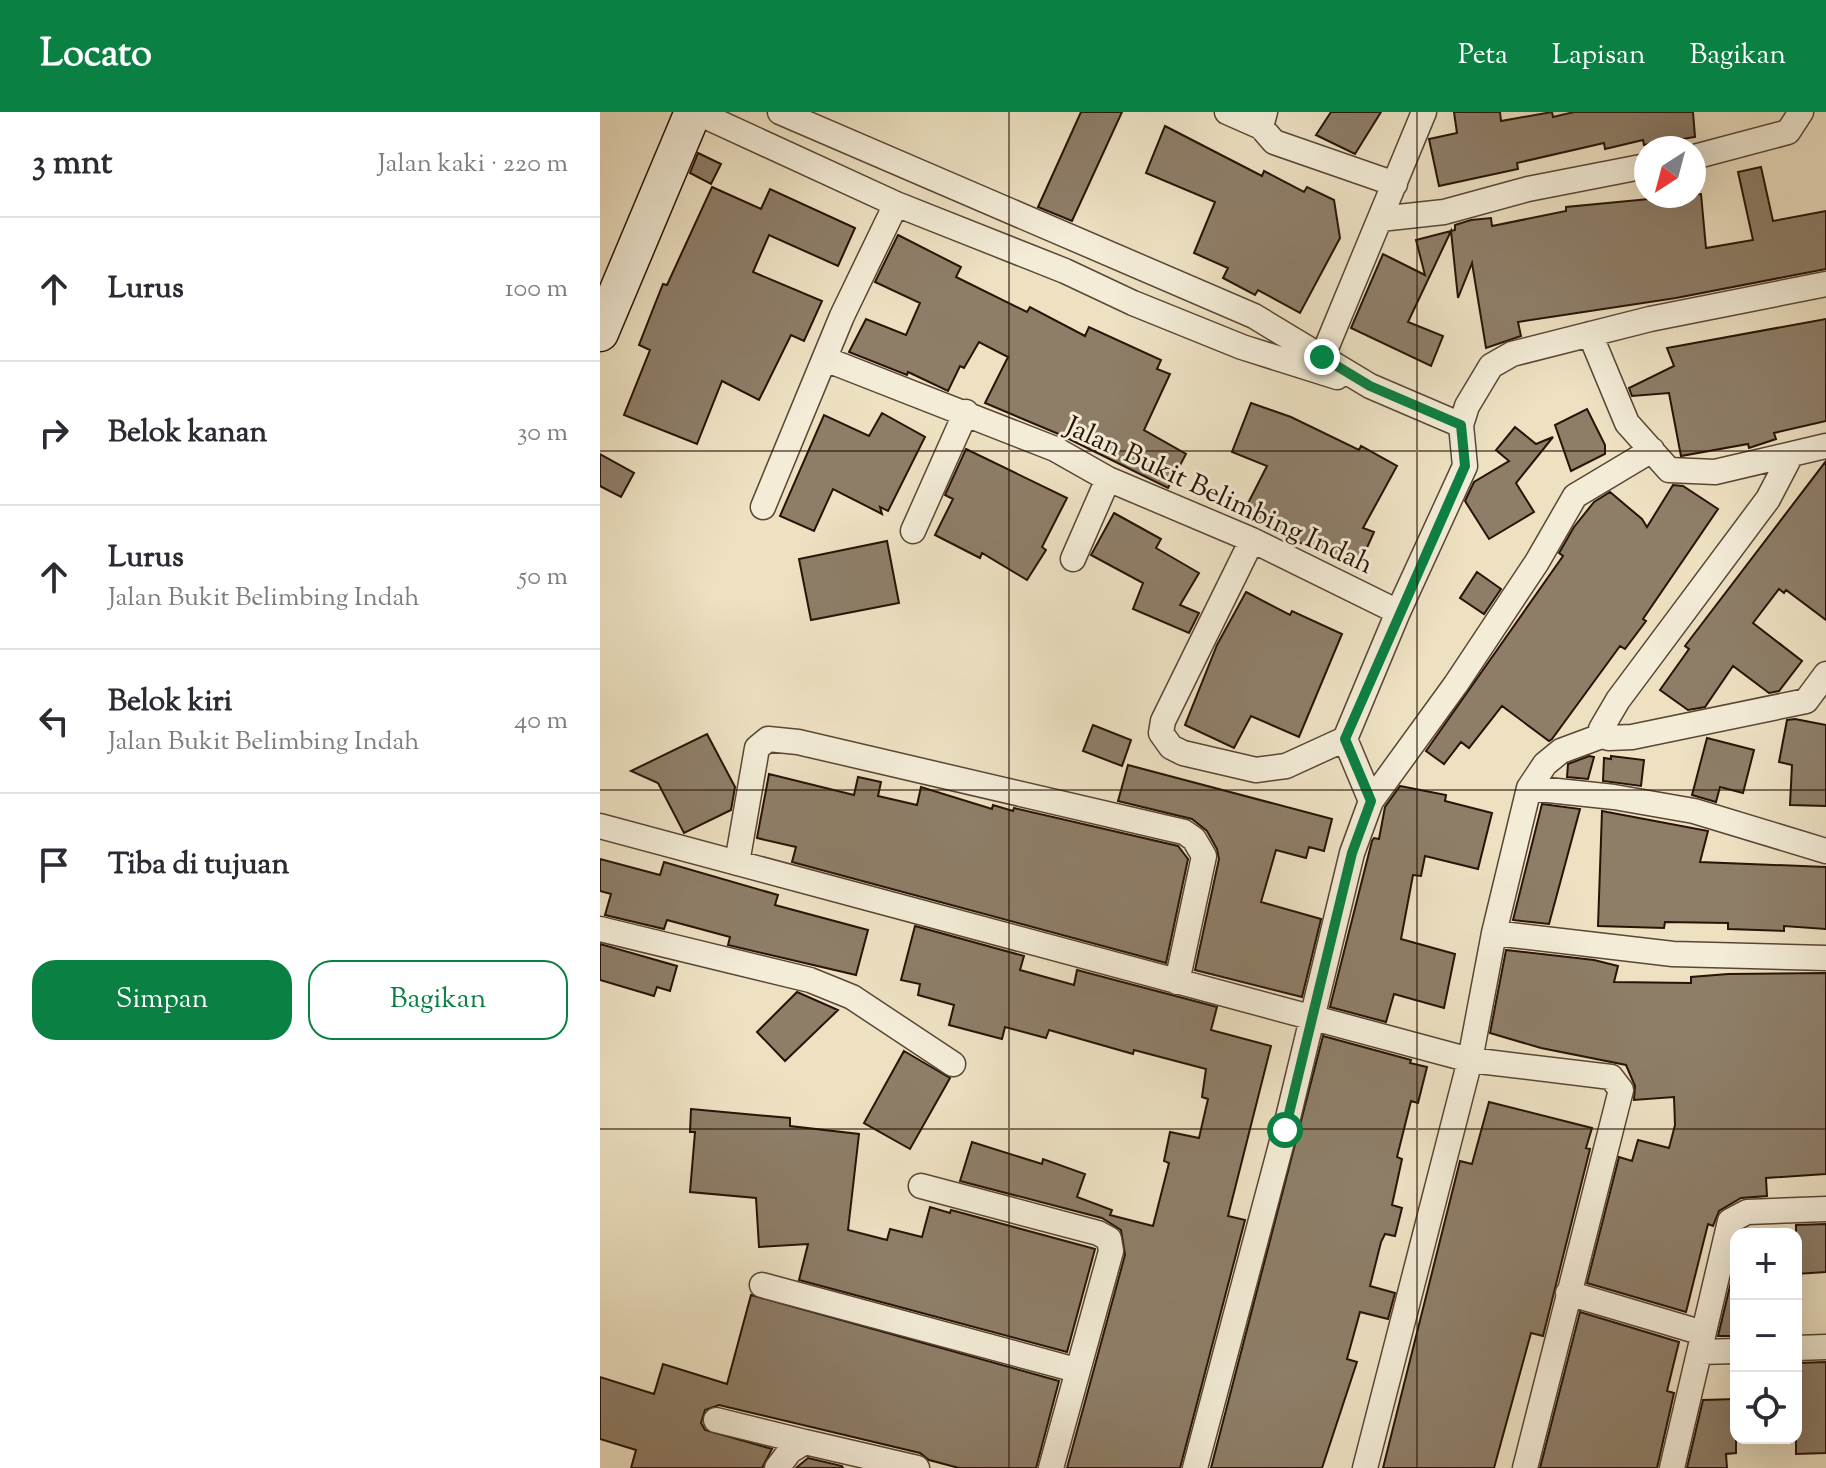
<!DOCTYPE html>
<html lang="id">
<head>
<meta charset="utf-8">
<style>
  :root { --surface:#fff; --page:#f7f7f7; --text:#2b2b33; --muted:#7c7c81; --line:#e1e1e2; --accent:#0b8043 }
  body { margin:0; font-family:"Sorts Mill Goudy",serif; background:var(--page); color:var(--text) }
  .controls { position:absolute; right:24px; bottom:24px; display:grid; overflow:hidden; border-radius:16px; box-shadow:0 8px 32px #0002 }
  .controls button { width:72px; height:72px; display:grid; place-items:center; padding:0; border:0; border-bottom:2px solid var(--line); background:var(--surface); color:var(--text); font:40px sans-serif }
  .compass { position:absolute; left:1034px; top:24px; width:72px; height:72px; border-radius:50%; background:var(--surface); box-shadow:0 8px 32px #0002; rotate:216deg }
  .stop { position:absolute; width:24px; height:24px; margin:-18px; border:6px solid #0b8043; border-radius:50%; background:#fff }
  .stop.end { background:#0b8043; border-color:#fff; box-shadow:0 2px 8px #0008 }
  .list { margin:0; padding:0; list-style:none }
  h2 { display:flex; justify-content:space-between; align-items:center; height:104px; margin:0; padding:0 32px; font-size:34px }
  h2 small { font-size:26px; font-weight:400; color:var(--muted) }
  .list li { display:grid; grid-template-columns:52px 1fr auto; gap:24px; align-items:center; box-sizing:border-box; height:144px; padding:0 32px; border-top:2px solid var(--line) }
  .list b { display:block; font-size:30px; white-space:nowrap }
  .list p { margin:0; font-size:26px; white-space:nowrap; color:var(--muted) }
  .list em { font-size:26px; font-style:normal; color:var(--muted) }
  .actions { display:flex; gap:16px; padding:24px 32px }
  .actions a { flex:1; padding:18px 0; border:2px solid var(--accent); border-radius:24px; text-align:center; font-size:28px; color:var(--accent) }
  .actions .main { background:var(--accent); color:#fff }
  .icon { flex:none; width:44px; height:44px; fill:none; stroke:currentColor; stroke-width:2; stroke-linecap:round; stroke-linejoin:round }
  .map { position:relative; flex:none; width:1226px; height:1356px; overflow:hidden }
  header { display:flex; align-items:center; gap:48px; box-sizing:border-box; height:112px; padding:0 40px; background:var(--accent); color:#fff }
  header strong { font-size:38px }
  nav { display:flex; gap:44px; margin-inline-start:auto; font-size:28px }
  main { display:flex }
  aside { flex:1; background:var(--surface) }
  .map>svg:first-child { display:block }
</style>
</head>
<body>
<header>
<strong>Locato</strong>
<nav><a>Peta</a><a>Lapisan</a><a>Bagikan</a></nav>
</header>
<main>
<aside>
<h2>3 mnt<small>Jalan kaki · 220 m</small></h2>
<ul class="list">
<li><svg class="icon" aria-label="ahead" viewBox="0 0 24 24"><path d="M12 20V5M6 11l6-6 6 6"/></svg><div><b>Lurus</b></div><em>100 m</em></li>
<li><svg class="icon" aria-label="right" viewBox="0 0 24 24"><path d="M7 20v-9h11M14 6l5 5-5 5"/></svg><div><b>Belok kanan</b></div><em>30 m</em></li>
<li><svg class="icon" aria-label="ahead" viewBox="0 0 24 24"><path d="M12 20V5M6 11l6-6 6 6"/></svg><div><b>Lurus</b><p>Jalan Bukit Belimbing Indah</p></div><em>50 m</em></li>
<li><svg class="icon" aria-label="left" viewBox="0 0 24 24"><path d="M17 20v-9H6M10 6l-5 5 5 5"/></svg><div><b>Belok kiri</b><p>Jalan Bukit Belimbing Indah</p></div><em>40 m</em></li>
<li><svg class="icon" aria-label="arrive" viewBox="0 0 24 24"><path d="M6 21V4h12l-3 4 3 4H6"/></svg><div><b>Tiba di tujuan</b></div></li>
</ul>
<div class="actions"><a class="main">Simpan</a><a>Bagikan</a></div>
</aside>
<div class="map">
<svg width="1226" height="1356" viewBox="0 0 1226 1356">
  <rect width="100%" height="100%" fill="#ede1c2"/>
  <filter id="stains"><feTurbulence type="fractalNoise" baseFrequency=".0025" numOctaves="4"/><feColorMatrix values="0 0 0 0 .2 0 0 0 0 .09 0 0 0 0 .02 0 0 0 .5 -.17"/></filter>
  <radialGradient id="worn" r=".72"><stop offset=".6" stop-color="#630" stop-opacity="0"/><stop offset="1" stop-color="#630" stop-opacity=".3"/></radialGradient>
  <path fill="#8e7e68" stroke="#281306" stroke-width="2" d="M 481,0 L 522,0 L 472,109 L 438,95 Z
    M 731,0 L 781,0 L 755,42 L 716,23 Z
    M 854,0 L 900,0 L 901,9 L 952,0 L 953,5 L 974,0 L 1093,0 L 1095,25 L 1044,33 L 1043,28 L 1005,37 L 1004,31 L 917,51 L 918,57 L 839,74 L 829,27 L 857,21 Z
    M 565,14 L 662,64 L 664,59 L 704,80 L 707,75 L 734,88 L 740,126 L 700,201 L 658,178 L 655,183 L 623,166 L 628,156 L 594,141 L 615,90 L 546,61 Z
    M 98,41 L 121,52 L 111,72 L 90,61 Z
    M 1161,55 L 1173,109 L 1226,99 L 1226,157 L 1076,186 L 918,210 L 921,224 L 886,236 L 872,151 L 858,186 L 851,119 L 808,210 L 843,224 L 831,254 L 751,216 L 783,142 L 825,163 L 816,128 L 855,118 L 855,113 L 871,108 L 891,106 L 892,114 L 966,99 L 966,95 L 1101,82 L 1106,136 L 1153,128 L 1138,60 Z
    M 112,75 L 161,97 L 170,77 L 255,116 L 238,154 L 169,123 L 153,160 L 222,189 L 204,229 L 191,223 L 159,288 L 122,269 L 97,332 L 24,303 L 50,238 L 39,233 L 53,197 L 63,172 L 67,173 Z
    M 298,123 L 361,155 L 356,165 L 427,200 L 430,195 L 485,224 L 489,215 L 561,248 L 557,257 L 570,262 L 544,318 L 586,342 L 568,376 L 461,323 L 385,291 L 408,245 L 379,230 L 364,256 L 360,254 L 348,279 L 308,260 L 307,263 L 249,240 L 266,207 L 306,223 L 320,191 L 275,170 Z
    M 1226,207 L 1226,309 L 1174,321 L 1176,327 L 1149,336 L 1148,332 L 1081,344 L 1069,281 L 1032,284 L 1029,276 L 1074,254 L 1067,236 Z
    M 651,291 L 691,305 L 759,338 L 761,334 L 797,354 L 763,416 L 774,420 L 757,458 L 642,403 L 667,354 L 632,340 Z
    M 987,297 L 1005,333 L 1005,342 L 971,359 L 955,313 Z
    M 282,301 L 325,325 L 288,399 L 280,395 L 282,402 L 233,377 L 214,419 L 180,404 L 224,303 L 269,324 Z
    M 915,315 L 936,332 L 953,325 L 916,371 L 934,400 L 889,427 L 865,389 L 874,370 L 909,349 L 896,338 Z
    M 366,337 L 467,386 L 442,435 L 446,438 L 427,468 L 382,441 L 380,446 L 335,423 L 353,387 L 345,383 Z
    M 0,342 L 34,361 L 21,385 L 0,374 Z
    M 1226,349 L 1226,508 L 1186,478 L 1184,481 L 1179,477 L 1153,511 L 1202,549 L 1179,579 L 1169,581 L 1133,554 L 1105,595 L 1088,598 L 1060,578 L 1089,537 L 1085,534 Z
    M 1073,373 L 1083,374 L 1118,397 L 1043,507 L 1046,509 L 1025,537 L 1020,534 L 952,627 L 949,629 L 902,594 L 869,636 L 861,630 L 844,652 L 826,639 L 963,444 L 959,441 L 974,415 L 994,390 L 1010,380 L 1042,407 L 1047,415 Z
    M 514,401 L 561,427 L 556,436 L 599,461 L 580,493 L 599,501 L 589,521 L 533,497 L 543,471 L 491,443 Z
    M 287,429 L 299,491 L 211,508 L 199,447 Z
    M 877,460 L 901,477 L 884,502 L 860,486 Z
    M 646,480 L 690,503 L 692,499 L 742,522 L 699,625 L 651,604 L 634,636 L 585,613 L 617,533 Z
    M 1195,607 L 1226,613 L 1226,694 L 1190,693 L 1192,653 L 1179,650 L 1187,608 Z
    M 493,613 L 531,628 L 522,654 L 483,639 Z
    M 107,622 L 135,675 L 131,698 L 84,721 L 58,671 L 31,659 Z
    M 1107,626 L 1154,638 L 1143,681 L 1120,675 L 1116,690 L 1092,683 Z
    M 989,644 L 994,645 L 988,667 L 967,665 L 968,652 Z
    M 1011,644 L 1044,648 L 1041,674 L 1003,669 L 1004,646 L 1011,647 Z
    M 528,653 L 732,707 L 724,739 L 709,735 L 706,746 L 676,738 L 661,790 L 721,807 L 702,885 L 595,858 L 619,747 L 617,737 L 607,719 L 592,707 L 518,689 Z
    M 169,662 L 254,683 L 258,665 L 281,670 L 278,684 L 317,693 L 321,675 L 392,697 L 393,693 L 413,699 L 414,696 L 578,734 L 588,747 L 566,851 L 192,750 L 196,735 L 157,726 Z
    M 800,674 L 846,683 L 845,689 L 892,701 L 878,757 L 825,744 L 821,764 L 813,763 L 801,827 L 855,842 L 844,896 L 794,882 L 786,910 L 730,895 L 772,729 L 774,726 L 779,727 L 785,695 Z
    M 942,692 L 980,697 L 949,812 L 913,808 Z
    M 1002,699 L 1108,719 L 1100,750 L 1226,755 L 1226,817 L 1184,814 L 1184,819 L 1128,817 L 1128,811 L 1065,810 L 1064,816 L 998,814 Z
    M 0,747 L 60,763 L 64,750 L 178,783 L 175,793 L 268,818 L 256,863 L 128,833 L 130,825 L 67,808 L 64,817 L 5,803 L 11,782 L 0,779 Z
    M 315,814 L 424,844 L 420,858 L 474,873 L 477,858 L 617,895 L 611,918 L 671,934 L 628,1104 L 645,1108 L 580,1356 L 467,1356 L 525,1143 L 521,1118 L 502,1106 L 360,1069 L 372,1030 L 442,1052 L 443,1047 L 485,1062 L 477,1085 L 512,1098 L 510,1103 L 553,1114 L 569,1051 L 564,1049 L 570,1020 L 599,1026 L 608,987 L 602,985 L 606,957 L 534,938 L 533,942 L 449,918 L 446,926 L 405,915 L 402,927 L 349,913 L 354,893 L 318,883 L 320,872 L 301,868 Z
    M 0,832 L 77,854 L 70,879 L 57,875 L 54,884 L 0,868 Z
    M 906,838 L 994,848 L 1018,854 L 1014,870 L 1091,871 L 1091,865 L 1128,862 L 1226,861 L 1226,1062 L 1166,1066 L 1167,1084 L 1141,1086 L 1119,1099 L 1113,1114 L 1108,1112 L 1086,1200 L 987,1171 L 1019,1045 L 1032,1049 L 1038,1028 L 1069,1036 L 1075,1013 L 1074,985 L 1034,988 L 1035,974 L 1026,953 L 941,936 L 890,921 Z
    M 197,880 L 238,898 L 185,949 L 157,920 Z
    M 723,924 L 811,948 L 810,951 L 827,955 L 818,991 L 811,989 L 797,1045 L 802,1047 L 792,1093 L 802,1096 L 795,1124 L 785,1122 L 781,1130 L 770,1174 L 795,1181 L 788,1207 L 760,1200 L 747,1247 L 757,1250 L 722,1356 L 611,1356 Z
    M 304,939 L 350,966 L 310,1037 L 264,1011 Z
    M 889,990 L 992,1016 L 986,1036 L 990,1037 L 943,1224 L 931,1221 L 894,1356 L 783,1356 L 860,1049 L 872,1052 Z
    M 91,997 L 190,1006 L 190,1014 L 259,1022 L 248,1118 L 287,1128 L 290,1117 L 322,1125 L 330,1095 L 350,1101 L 351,1098 L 495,1137 L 467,1240 L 199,1168 L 208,1132 L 159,1135 L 156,1086 L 90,1080 L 95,1020 L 90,1020 Z
    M 1226,1112 L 1226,1160 L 1196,1162 L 1196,1113 Z
    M 1136,1149 L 1136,1224 L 1118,1224 Z
    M 151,1183 L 459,1269 L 436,1356 L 359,1356 L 329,1348 L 320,1341 L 119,1293 L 105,1298 L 101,1311 L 105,1318 L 172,1337 L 162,1356 L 31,1356 L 36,1338 L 0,1327 L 0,1265 L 54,1282 L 63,1252 L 127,1272 Z
    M 980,1200 L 1079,1230 L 1067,1279 L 1074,1281 L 1057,1356 L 940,1356 Z
    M 1226,1250 L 1226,1341 L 1196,1342 L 1196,1251 Z
    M 1136,1287 L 1136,1341 L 1126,1342 L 1127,1356 L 1087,1356 L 1103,1288 Z
    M 208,1346 L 242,1354 L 243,1356 L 196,1356 Z"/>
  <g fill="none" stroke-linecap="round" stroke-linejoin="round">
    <defs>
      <path id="street" d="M 96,0 L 296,92 L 465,159 L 533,191 L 642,235 L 737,265
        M 180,0 L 654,204 L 770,274 L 861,313
        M 627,0 L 661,15
        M 665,0 L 661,15 L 674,30 L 795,72
        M 1094,45 L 1188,20 L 1201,0
        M 780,107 L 844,100 L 928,77 L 1046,54
        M 990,222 L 1027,311 L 1069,358 L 1115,360 L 1226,334
        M 225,247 L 455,337 L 508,367 L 652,428 L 798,500 L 865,354 L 861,313 L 867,294 L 891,254 L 912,242 L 1050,207 L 1226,172
        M 717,258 L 824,0
        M 1191,343 L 1168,387 L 1018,588 L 1001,617 L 1009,626 L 1032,625 L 1206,589 L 1226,562
        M 163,395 L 242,204 L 296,92
        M 313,419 L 366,300
        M 652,428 L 563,609 L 561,621 L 571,635 L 583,641 L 656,658 L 686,654 L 745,627
        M 473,447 L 508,367
        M 929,676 L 1014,685 L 1094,699 L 1226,739
        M 771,689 L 856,572 L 937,450 L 975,384 L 1052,338
        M 0,714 L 870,948 L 1011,965 L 1021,978 L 925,1356
        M 137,751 L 157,636 L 168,627 L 198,630 L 584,720 L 594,727 L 604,744 L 577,870
        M 0,817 L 210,868 L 252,885 L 353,952
        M 894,821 L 1073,842 L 1226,846
        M 321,1074 L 498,1121 L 509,1127 L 511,1139 L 451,1356
        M 162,1173 L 476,1258
        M 968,1181 L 1103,1221
        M 1196,1236 L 1226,1235
        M 1100,1240 L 1136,1239
        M 116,1308 L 205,1330
        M 177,1356 L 190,1339 L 205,1330 L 317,1356
        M 595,1356 L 685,1018 L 752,741 L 771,689 L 745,627 L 798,500
        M 765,1356 L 870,948 L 894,821 L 929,676 L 945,652 L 961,639 L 1004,623
        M 1072,1356 L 1130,1109 L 1147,1100 L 1226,1097"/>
      <path id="secondary" d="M 0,221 L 93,0"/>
    </defs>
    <use href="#street" stroke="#594635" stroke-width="27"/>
    <use href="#secondary" stroke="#281306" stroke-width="39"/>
    <use href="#street" stroke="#f3ecd7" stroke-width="24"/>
    <use href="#secondary" stroke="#f3ecd7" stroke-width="36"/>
  </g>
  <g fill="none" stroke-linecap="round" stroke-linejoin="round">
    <path stroke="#0b8043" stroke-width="10" d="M 685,1018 L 752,741 L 771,689 L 745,627 L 865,354 L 861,313 L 770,274 L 722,245"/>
  </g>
  <path fill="none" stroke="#281306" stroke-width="2" stroke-opacity="0.55" d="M 409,0 L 409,1356M 817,0 L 817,1356M 0,339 L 1226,339M 0,678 L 1226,678M 0,1017 L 1226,1017"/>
  <g text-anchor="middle" stroke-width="6" stroke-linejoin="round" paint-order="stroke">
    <g font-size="28" fill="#281306" stroke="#f3ecd7">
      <text transform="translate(620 382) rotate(25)" y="10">Jalan Bukit Belimbing Indah</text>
    </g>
  </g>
  <rect width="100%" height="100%" filter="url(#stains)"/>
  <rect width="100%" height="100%" fill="url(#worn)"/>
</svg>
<div class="controls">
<button>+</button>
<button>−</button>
<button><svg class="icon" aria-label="locate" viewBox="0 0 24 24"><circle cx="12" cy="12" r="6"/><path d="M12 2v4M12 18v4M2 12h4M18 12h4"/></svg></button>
</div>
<svg class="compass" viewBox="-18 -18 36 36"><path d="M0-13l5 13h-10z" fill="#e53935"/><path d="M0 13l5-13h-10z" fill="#7c7c81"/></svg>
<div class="stop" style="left:685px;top:1018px"></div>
<div class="stop end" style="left:722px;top:245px"></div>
</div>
</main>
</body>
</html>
